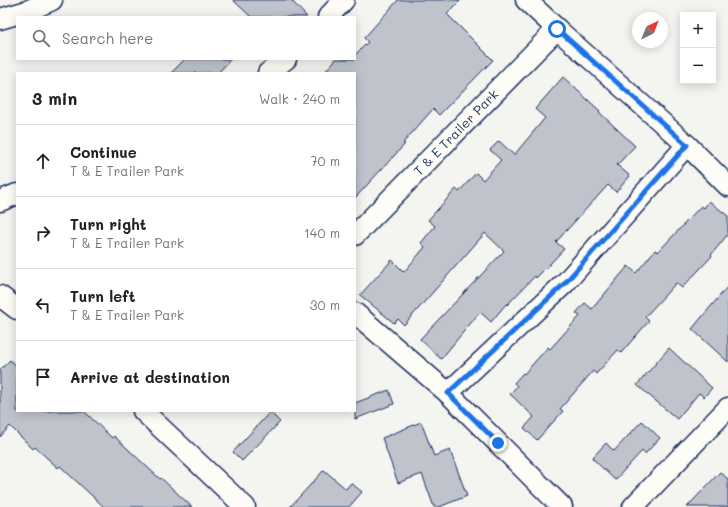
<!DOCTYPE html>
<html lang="en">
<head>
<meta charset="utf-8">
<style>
  :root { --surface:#fff; --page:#f6f6f6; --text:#222; --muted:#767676; --line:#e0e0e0 }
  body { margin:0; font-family:Mali,sans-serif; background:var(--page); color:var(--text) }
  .controls { position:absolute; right:12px; top:12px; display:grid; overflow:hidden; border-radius:0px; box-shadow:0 2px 10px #0003 }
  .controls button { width:36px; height:36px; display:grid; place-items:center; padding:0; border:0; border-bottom:1px solid var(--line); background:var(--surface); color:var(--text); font:20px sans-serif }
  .compass { position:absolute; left:632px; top:12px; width:36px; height:36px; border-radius:50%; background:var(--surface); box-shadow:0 2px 10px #0003; rotate:43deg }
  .stop { position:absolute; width:12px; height:12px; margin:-9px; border:3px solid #1a73e8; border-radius:50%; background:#fff }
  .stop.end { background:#1a73e8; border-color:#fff; box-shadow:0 1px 4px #0008 }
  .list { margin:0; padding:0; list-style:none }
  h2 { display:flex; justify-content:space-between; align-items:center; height:52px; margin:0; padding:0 16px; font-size:17px }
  h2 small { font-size:13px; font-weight:400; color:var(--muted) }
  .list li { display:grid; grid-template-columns:26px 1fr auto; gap:12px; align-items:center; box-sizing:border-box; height:72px; padding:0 16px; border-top:1px solid var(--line) }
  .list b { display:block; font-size:15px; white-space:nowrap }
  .list p { margin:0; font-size:13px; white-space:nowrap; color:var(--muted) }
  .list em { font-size:13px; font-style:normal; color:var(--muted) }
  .icon { flex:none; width:22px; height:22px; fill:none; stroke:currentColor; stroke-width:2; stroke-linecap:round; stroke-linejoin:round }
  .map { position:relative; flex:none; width:728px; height:507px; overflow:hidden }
  .search { position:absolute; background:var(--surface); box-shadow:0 2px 10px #0003; left:16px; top:16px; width:340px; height:44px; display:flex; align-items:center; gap:10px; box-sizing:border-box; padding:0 14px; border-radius:0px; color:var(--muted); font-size:15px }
  .panel { position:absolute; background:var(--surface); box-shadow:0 2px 10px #0003; left:16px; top:72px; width:340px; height:340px; border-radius:0px }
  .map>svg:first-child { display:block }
</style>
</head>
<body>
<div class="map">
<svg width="728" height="507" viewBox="0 0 728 507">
  <rect width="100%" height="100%" fill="#f4f4f1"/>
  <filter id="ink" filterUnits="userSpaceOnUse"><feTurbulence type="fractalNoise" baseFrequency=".025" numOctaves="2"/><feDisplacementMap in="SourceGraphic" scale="8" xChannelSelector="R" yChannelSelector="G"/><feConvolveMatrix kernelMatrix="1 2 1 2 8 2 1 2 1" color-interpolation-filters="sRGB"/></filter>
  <g filter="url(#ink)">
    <path fill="#bfc3cc" stroke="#1b2f5e" d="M 233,0 L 291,0 L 307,17 L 251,17 Z
      M 398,0 L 461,0 L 447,14 L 493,60 L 439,115 L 433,109 L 403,143 L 405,144 L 355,198 L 355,73 L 324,73 L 336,59 L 355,59 L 355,55 L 368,42 L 364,38 Z
      M 185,59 L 231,59 L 218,73 L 171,73 Z
      M 563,77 L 600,111 L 599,112 L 635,146 L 617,165 L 630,176 L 616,192 L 608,185 L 556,242 L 564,249 L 547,267 L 536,278 L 535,276 L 507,305 L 506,304 L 491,322 L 480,312 L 441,359 L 420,339 L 504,251 L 485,233 L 404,325 L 398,319 L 394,323 L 360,295 L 392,260 L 404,272 L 425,247 L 421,243 L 435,226 L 428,220 L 456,189 L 459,192 L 476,173 L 483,180 L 501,160 L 490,150 L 499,141 L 514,155 L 545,118 L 535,109 Z
      M 709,201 L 728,216 L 728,234 L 711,255 L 712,256 L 682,288 L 676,283 L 645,317 L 649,321 L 621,353 L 618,350 L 596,374 L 593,371 L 560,409 L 563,411 L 537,440 L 524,428 L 534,417 L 510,394 L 517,386 L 514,383 L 523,373 L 524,374 L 548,347 L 550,349 L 580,316 L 576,313 L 585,303 L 592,309 L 628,266 L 636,273 L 655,250 L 658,252 L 701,206 L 704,208 Z
      M 728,286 L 728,362 L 692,329 Z
      M 669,348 L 712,388 L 704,397 L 699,393 L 677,419 L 637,385 Z
      M 10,360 L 17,366 L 17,411 L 84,411 L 112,438 L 114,436 L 160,479 L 161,478 L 192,507 L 104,507 L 60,466 L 58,468 L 35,447 L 33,449 L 10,426 L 0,437 L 0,370 Z
      M 389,390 L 394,404 L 355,419 L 355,403 Z
      M 270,412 L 280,422 L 242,461 L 233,452 Z
      M 642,421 L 660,438 L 645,454 L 642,451 L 615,480 L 592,458 L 606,443 L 614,451 Z
      M 421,422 L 434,456 L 450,450 L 467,496 L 439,507 L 434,507 L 422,474 L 398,483 L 382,438 Z
      M 324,470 L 346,489 L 351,483 L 362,492 L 349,507 L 290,507 Z
      M 720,472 L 728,479 L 728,507 L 687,507 Z"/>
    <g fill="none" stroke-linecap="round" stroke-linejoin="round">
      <defs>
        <g id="street">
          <path d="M 526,0 L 557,29 L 687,145 L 728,186"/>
          <path d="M 328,17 L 344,0"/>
          <path d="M 0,19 L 27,11 L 52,0"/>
          <path d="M 268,73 L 286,59"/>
          <path d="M 0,201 L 17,194"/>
          <path id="s1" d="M 355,235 L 557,29"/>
          <path d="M 0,296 L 17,309"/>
          <path d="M 355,313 L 448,393 L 562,507"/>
          <path d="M 448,393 L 565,283 L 687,145"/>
          <path d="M 143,411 L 245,507"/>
          <path d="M 633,507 L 728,408"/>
        </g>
      </defs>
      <use href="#street" stroke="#1b2f5e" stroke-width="23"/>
      <use href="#street" stroke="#fdfcf7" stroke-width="20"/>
    </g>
  </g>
  <g fill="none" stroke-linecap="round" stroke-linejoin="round" filter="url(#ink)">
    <path stroke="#1a73e8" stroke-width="5" d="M 498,443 L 448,393 L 565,283 L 687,145 L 557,29"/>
  </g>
  <g text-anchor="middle" stroke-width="3" stroke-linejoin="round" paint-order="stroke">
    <g font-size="13" fill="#1b2f5e" stroke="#fdfcf7">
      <text dy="5" stroke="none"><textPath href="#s1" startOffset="144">T &amp; E Trailer Park</textPath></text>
    </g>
  </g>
</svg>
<div class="controls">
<button>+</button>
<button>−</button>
</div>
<svg class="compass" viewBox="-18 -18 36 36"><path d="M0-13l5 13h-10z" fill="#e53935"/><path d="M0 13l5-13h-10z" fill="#767676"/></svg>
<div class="stop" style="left:557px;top:29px"></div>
<div class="stop end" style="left:498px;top:443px"></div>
<div class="search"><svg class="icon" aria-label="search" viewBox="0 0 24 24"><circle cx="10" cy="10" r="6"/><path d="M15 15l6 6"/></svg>Search here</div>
<section class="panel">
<h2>3 min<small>Walk · 240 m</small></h2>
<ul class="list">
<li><svg class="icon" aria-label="ahead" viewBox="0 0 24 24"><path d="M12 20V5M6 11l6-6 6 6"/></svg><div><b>Continue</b><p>T &amp; E Trailer Park</p></div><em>70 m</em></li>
<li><svg class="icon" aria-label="right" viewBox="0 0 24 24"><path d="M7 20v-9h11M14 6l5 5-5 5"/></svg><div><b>Turn right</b><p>T &amp; E Trailer Park</p></div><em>140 m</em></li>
<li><svg class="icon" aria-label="left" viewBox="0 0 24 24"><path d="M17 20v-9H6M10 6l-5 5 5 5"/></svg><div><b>Turn left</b><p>T &amp; E Trailer Park</p></div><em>30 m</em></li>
<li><svg class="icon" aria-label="arrive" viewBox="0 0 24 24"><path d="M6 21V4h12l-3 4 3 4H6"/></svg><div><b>Arrive at destination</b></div></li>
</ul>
</section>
</div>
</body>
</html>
